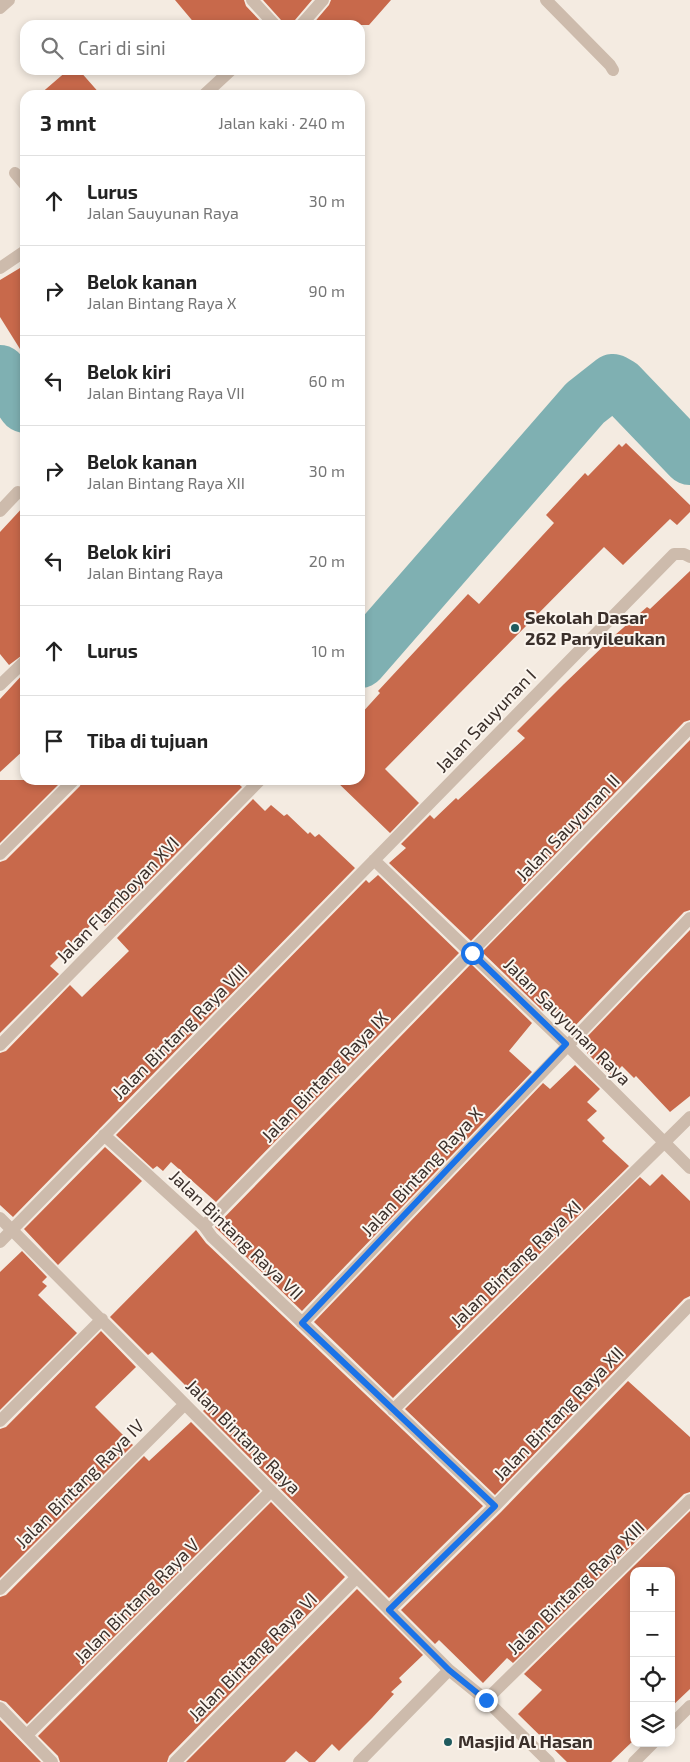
<!DOCTYPE html>
<html lang="id">
<head>
<meta charset="utf-8">
<style>
  :root { --surface:#fff; --page:#f6f6f6; --text:#222; --muted:#767676; --line:#e0e0e0 }
  body { margin:0; font-family:"Exo 2",sans-serif; background:var(--page); color:var(--text) }
  .controls { position:absolute; right:15px; bottom:15px; display:grid; overflow:hidden; border-radius:10px; box-shadow:0 2px 8px #0003 }
  .controls button { width:45px; height:45px; display:grid; place-items:center; padding:0; border:0; border-bottom:1px solid var(--line); background:var(--surface); color:var(--text); font:25px sans-serif }
  .stop { position:absolute; width:15px; height:15px; margin:-11px; border:4px solid #1a73e8; border-radius:50%; background:#fff }
  .stop.end { background:#1a73e8; border-color:#fff; box-shadow:0 1px 5px #0008 }
  .list { margin:0; padding:0; list-style:none }
  h2 { display:flex; justify-content:space-between; align-items:center; height:65px; margin:0; padding:0 20px; font-size:21px }
  h2 small { font-size:16px; font-weight:400; color:var(--muted) }
  .list li { display:grid; grid-template-columns:32px 1fr auto; gap:15px; align-items:center; box-sizing:border-box; height:90px; padding:0 20px; border-top:1px solid var(--line) }
  .list b { display:block; font-size:19px; white-space:nowrap }
  .list p { margin:0; font-size:16px; white-space:nowrap; color:var(--muted) }
  .list em { font-size:16px; font-style:normal; color:var(--muted) }
  .icon { flex:none; width:28px; height:28px; fill:none; stroke:currentColor; stroke-width:2; stroke-linecap:round; stroke-linejoin:round }
  .map { position:relative; flex:none; width:690px; height:1762px; overflow:hidden }
  .search { position:absolute; background:var(--surface); box-shadow:0 2px 8px #0003; left:20px; top:20px; width:345px; height:55px; display:flex; align-items:center; gap:12px; box-sizing:border-box; padding:0 18px; border-radius:15px; color:var(--muted); font-size:19px }
  .panel { position:absolute; background:var(--surface); box-shadow:0 2px 8px #0003; left:20px; top:90px; width:345px; height:695px; border-radius:15px }
  .map>svg:first-child { display:block }
</style>
</head>
<body>
<div class="map">
<svg width="690" height="1762" viewBox="0 0 690 1762">
  <rect width="100%" height="100%" fill="#f4ebe1"/>
  <g fill="none" stroke-linecap="round" stroke-linejoin="round">
    <path stroke="#7fb0b2" stroke-width="54" d="M 0,372 L 25,406
      M 360,661 L 585,403 L 613,381 L 620,385 L 690,458"/>
  </g>
  <path fill="#c8694b" d="M 175,0 L 244,0 L 246,6 L 264,25 L 196,25 Z
    M 263,0 L 312,0 L 295,20 L 293,25 L 283,25 L 281,20 Z
    M 331,0 L 391,0 L 369,25 L 312,25 L 329,5 Z
    M 68,70 L 79,70 L 101,95 L 39,95 Z
    M 25,265 L 25,357 L 0,317 L 0,280 Z
    M 626,443 L 690,505 L 690,512 L 677,525 L 670,519 L 623,565 L 604,547 L 385,769 L 419,803 L 390,833 L 335,780 L 360,780 L 360,715 L 380,693 L 378,691 L 468,594 L 479,604 L 554,523 L 546,515 L 585,473 L 588,476 L 619,444 L 622,447 Z
    M 25,505 L 25,653 L 9,665 L 0,654 L 0,532 Z
    M 690,571 L 690,720 L 684,722 L 471,941 L 389,863 L 406,848 L 401,844 L 430,815 L 434,819 L 456,798 L 458,800 L 525,738 L 517,731 L 564,684 L 615,635 L 647,607 L 650,609 Z
    M 25,672 L 25,749 L 0,772 L 0,699 Z
    M 690,740 L 690,910 L 684,912 L 572,1029 L 548,1005 L 543,1011 L 482,952 Z
    M 0,780 L 63,780 L 0,843 Z
    M 82,780 L 234,780 L 242,787 L 105,926 L 98,918 L 50,966 L 59,974 L 0,1033 L 0,862 L 6,860 L 80,786 Z
    M 253,799 L 265,811 L 271,805 L 284,816 L 287,814 L 308,834 L 310,832 L 315,837 L 319,834 L 355,868 L 13,1217 L 0,1205 L 0,1053 L 6,1051 L 70,985 L 82,997 L 129,951 L 117,938 Z
    M 378,875 L 459,953 L 216,1202 L 171,1162 L 163,1171 L 157,1166 L 153,1169 L 116,1135 L 366,880 L 369,883 Z
    M 690,930 L 690,1096 L 670,1112 L 636,1076 L 634,1078 L 622,1066 L 611,1077 L 587,1053 L 590,1050 L 583,1041 Z
    M 471,964 L 532,1023 L 509,1051 L 532,1072 L 302,1311 L 215,1227 Z
    M 575,1065 L 600,1089 L 587,1102 L 597,1111 L 587,1120 L 605,1138 L 602,1141 L 629,1166 L 393,1398 L 314,1322 L 543,1083 L 550,1089 Z
    M 105,1147 L 142,1181 L 58,1265 L 24,1229 Z
    M 662,1174 L 690,1201 L 690,1296 L 684,1299 L 495,1495 L 405,1409 L 640,1177 L 650,1186 Z
    M 196,1230 L 206,1243 L 483,1506 L 389,1598 L 203,1411 L 207,1407 L 152,1352 L 148,1355 L 110,1317 Z
    M 22,1251 L 47,1277 L 42,1282 L 47,1286 L 38,1295 L 77,1333 L 0,1410 L 0,1272 Z
    M 101,1331 L 136,1367 L 95,1407 L 133,1445 L 0,1578 L 0,1429 L 6,1427 Z
    M 628,1381 L 690,1437 L 690,1492 L 684,1494 L 513,1663 L 507,1658 L 483,1683 L 439,1640 L 435,1644 L 401,1610 L 501,1512 Z
    M 191,1422 L 260,1491 L 27,1724 L 6,1702 L 0,1700 L 0,1597 L 6,1595 L 144,1456 L 149,1461 Z
    M 271,1502 L 345,1577 L 169,1756 L 167,1762 L 60,1762 L 58,1756 L 38,1736 Z
    M 690,1511 L 690,1689 L 671,1707 L 671,1571 L 634,1571 L 634,1740 L 611,1762 L 567,1762 L 518,1714 L 542,1690 L 524,1674 Z
    M 357,1589 L 423,1655 L 399,1678 L 402,1682 L 391,1692 L 394,1694 L 372,1718 L 339,1751 L 332,1744 L 315,1762 L 309,1762 L 296,1751 L 285,1762 L 186,1762 Z
    M 0,1720 L 41,1762 L 0,1762 Z"/>
  <g fill="none" stroke-linecap="round" stroke-linejoin="round">
    <path stroke="#cdbbac" stroke-width="12" d="M 252,0 L 275,25
      M 546,0 L 610,65 L 613,70
      M 0,8 L 9,0
      M 301,25 L 323,0
      M 204,95 L 231,70
      M 15,173 L 25,185
      M 0,268 L 25,251
      M 0,511 L 18,492
      M 0,685 L 25,661
      M 0,854 L 74,780
      M 374,860 L 566,1044 L 690,1168
      M 0,1045 L 260,780
      M 104,1135 L 204,1226 L 212,1237 L 495,1506
      M 0,1218 L 449,1670
      M 204,1226 L 690,728
      M 0,1242 L 674,554 L 684,554 L 690,557
      M 302,1323 L 690,918
      M 393,1410 L 690,1117
      M 0,1421 L 102,1319
      M 0,1589 L 185,1404
      M 389,1610 L 495,1506 L 690,1305
      M 486,1700 L 690,1500
      M 0,1708 L 52,1762
      M 671,1725 L 690,1706
      M 27,1735 L 271,1491
      M 175,1762 L 357,1577
      M 359,1762 L 449,1670 L 486,1700 L 549,1762
      M 634,1762 L 653,1743"/>
  </g>
  <g fill="none" stroke-linecap="round" stroke-linejoin="round">
    <path stroke="#1a73e8" stroke-width="6" d="M 472,953 L 566,1044 L 302,1323 L 495,1506 L 389,1610 L 449,1670 L 486,1700"/>
  </g>
  <g fill="#1f5a5e" stroke="#fbf5ee" stroke-width="2">
    <circle cx="515" cy="628" r="5"/>
    <circle cx="448" cy="1742" r="5"/>
  </g>
  <g text-anchor="middle" stroke-width="4" stroke-linejoin="round" paint-order="stroke">
    <g font-size="18" font-weight="bold" fill="#3b302b" stroke="#fbf5ee" text-anchor="start">
      <text x="525" y="624">Sekolah Dasar<tspan x="525" dy="21">262 Panyileukan</tspan></text>
      <text x="458" y="1748">Masjid Al Hasan</text>
    </g>
    <g font-size="18" fill="#3b302b" stroke="#fbf5ee">
      <text transform="translate(486 721) rotate(-46)" y="6">Jalan Sauyunan I</text>
      <text transform="translate(568 828) rotate(-46)" y="6">Jalan Sauyunan II</text>
      <text transform="translate(118 900) rotate(-46)" y="6">Jalan Flamboyan XVI</text>
      <text transform="translate(567 1022) rotate(45)" y="6">Jalan Sauyunan Raya</text>
      <text transform="translate(180 1032) rotate(-45)" y="6">Jalan Bintang Raya VIII</text>
      <text transform="translate(325 1077) rotate(-46)" y="6">Jalan Bintang Raya IX</text>
      <text transform="translate(422 1172) rotate(-47)" y="6">Jalan Bintang Raya X</text>
      <text transform="translate(236 1235) rotate(44)" y="6">Jalan Bintang Raya VII</text>
      <text transform="translate(516 1264) rotate(-44)" y="6">Jalan Bintang Raya XI</text>
      <text transform="translate(559 1414) rotate(-46)" y="6">Jalan Bintang Raya XII</text>
      <text transform="translate(243 1437) rotate(45)" y="6">Jalan Bintang Raya</text>
      <text transform="translate(80 1484) rotate(-45)" y="6">Jalan Bintang Raya IV</text>
      <text transform="translate(576 1588) rotate(-44)" y="6">Jalan Bintang Raya XIII</text>
      <text transform="translate(137 1601) rotate(-45)" y="6">Jalan Bintang Raya V</text>
      <text transform="translate(253 1657) rotate(-45)" y="6">Jalan Bintang Raya VI</text>
    </g>
  </g>
</svg>
<div class="controls">
<button>+</button>
<button>−</button>
<button><svg class="icon" aria-label="locate" viewBox="0 0 24 24"><circle cx="12" cy="12" r="6"/><path d="M12 2v4M12 18v4M2 12h4M18 12h4"/></svg></button>
<button><svg class="icon" aria-label="layers" viewBox="0 0 24 24"><path d="M12 4l9 5-9 5-9-5zM3 14l9 5 9-5"/></svg></button>
</div>
<div class="stop" style="left:472px;top:953px"></div>
<div class="stop end" style="left:486px;top:1700px"></div>
<div class="search"><svg class="icon" aria-label="search" viewBox="0 0 24 24"><circle cx="10" cy="10" r="6"/><path d="M15 15l6 6"/></svg>Cari di sini</div>
<section class="panel">
<h2>3 mnt<small>Jalan kaki · 240 m</small></h2>
<ul class="list">
<li><svg class="icon" aria-label="ahead" viewBox="0 0 24 24"><path d="M12 20V5M6 11l6-6 6 6"/></svg><div><b>Lurus</b><p>Jalan Sauyunan Raya</p></div><em>30 m</em></li>
<li><svg class="icon" aria-label="right" viewBox="0 0 24 24"><path d="M7 20v-9h11M14 6l5 5-5 5"/></svg><div><b>Belok kanan</b><p>Jalan Bintang Raya X</p></div><em>90 m</em></li>
<li><svg class="icon" aria-label="left" viewBox="0 0 24 24"><path d="M17 20v-9H6M10 6l-5 5 5 5"/></svg><div><b>Belok kiri</b><p>Jalan Bintang Raya VII</p></div><em>60 m</em></li>
<li><svg class="icon" aria-label="right" viewBox="0 0 24 24"><path d="M7 20v-9h11M14 6l5 5-5 5"/></svg><div><b>Belok kanan</b><p>Jalan Bintang Raya XII</p></div><em>30 m</em></li>
<li><svg class="icon" aria-label="left" viewBox="0 0 24 24"><path d="M17 20v-9H6M10 6l-5 5 5 5"/></svg><div><b>Belok kiri</b><p>Jalan Bintang Raya</p></div><em>20 m</em></li>
<li><svg class="icon" aria-label="ahead" viewBox="0 0 24 24"><path d="M12 20V5M6 11l6-6 6 6"/></svg><div><b>Lurus</b></div><em>10 m</em></li>
<li><svg class="icon" aria-label="arrive" viewBox="0 0 24 24"><path d="M6 21V4h12l-3 4 3 4H6"/></svg><div><b>Tiba di tujuan</b></div></li>
</ul>
</section>
</div>
</body>
</html>
